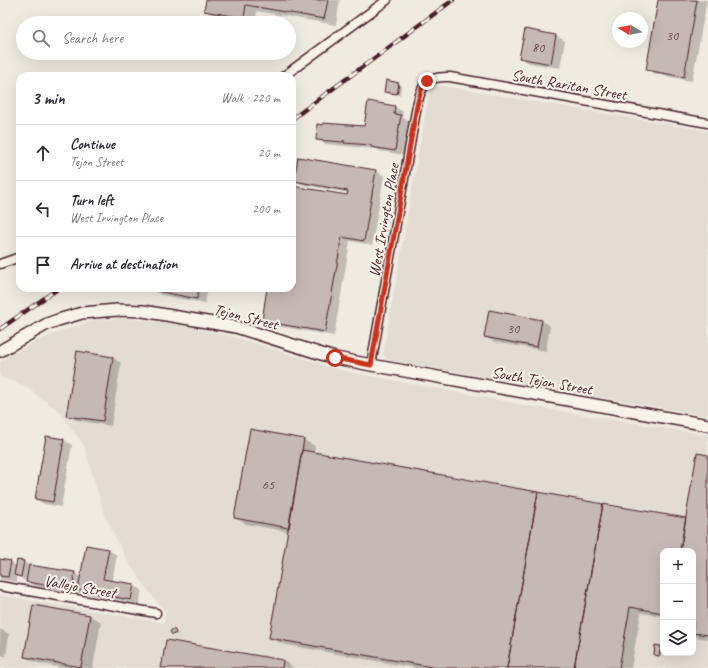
<!DOCTYPE html>
<html lang="en">
<head>
<meta charset="utf-8">
<style>
  :root { --surface:#fff; --page:#f7f7f7; --text:#2b2b33; --muted:#7c7c81; --line:#e1e1e2 }
  body { margin:0; font-family:Caveat,sans-serif; background:var(--page); color:var(--text) }
  .controls { position:absolute; right:12px; bottom:12px; display:grid; overflow:hidden; border-radius:8px; box-shadow:0 4px 16px #0002 }
  .controls button { width:36px; height:36px; display:grid; place-items:center; padding:0; border:0; border-bottom:1px solid var(--line); background:var(--surface); color:var(--text); font:20px sans-serif }
  .compass { position:absolute; left:612px; top:12px; width:36px; height:36px; border-radius:50%; background:var(--surface); box-shadow:0 4px 16px #0002; rotate:280deg }
  .stop { position:absolute; width:12px; height:12px; margin:-9px; border:3px solid #c8321e; border-radius:50%; background:#fff }
  .stop.end { background:#c8321e; border-color:#fff; box-shadow:0 1px 4px #0008 }
  .list { margin:0; padding:0; list-style:none }
  h2 { display:flex; justify-content:space-between; align-items:center; height:52px; margin:0; padding:0 16px; font-size:17px }
  h2 small { font-size:13px; font-weight:400; color:var(--muted) }
  .list li { display:grid; grid-template-columns:26px 1fr auto; gap:12px; align-items:center; box-sizing:border-box; height:56px; padding:0 16px; border-top:1px solid var(--line) }
  .list b { display:block; font-size:15px; white-space:nowrap }
  .list p { margin:0; font-size:13px; white-space:nowrap; color:var(--muted) }
  .list em { font-size:13px; font-style:normal; color:var(--muted) }
  .icon { flex:none; width:22px; height:22px; fill:none; stroke:currentColor; stroke-width:2; stroke-linecap:round; stroke-linejoin:round }
  .map { position:relative; flex:none; width:708px; height:668px; overflow:hidden }
  .search { position:absolute; background:var(--surface); box-shadow:0 4px 16px #0002; left:16px; top:16px; width:280px; height:44px; display:flex; align-items:center; gap:10px; box-sizing:border-box; padding:0 14px; border-radius:22px; color:var(--muted); font-size:15px }
  .panel { position:absolute; background:var(--surface); box-shadow:0 4px 16px #0002; left:16px; top:72px; width:280px; height:220px; border-radius:12px }
  .map>svg:first-child { display:block }
</style>
</head>
<body>
<div class="map">
<svg width="708" height="668" viewBox="0 0 708 668">
  <rect width="100%" height="100%" fill="#f0ebe0"/>
  <filter id="ink" filterUnits="userSpaceOnUse"><feTurbulence type="fractalNoise" baseFrequency=".025" numOctaves="2"/><feDisplacementMap in="SourceGraphic" scale="8" xChannelSelector="R" yChannelSelector="G"/><feConvolveMatrix kernelMatrix="1 2 1 2 8 2 1 2 1" color-interpolation-filters="sRGB"/></filter>
  <g filter="url(#ink)">
    <path fill="#e3dcd2" fill-rule="evenodd" d="M 435,86 L 442,86 L 708,131 L 708,416 L 388,360 L 385,358 L 383,353 L 429,94 Z
      M 125,318 L 169,323 L 227,335 L 344,371 L 536,407 L 708,435 L 708,668 L 0,668 L 0,595 L 164,623 L 166,612 L 149,592 L 125,557 L 105,516 L 84,446 L 59,411 L 24,386 L 0,377 L 0,362 L 11,354 L 37,341 L 64,330 L 94,320 ZM 663,551 L 693,551 L 693,653 L 663,653 Z"/>
    <path fill="#0003" d="M 206,0 L 340,0 L 336,25 L 257,11 L 255,23 L 248,23 L 217,17 L 205,11 Z
      M 659,0 L 707,0 L 692,81 L 655,74 L 647,69 Z
      M 525,30 L 556,36 L 565,41 L 560,68 L 529,63 L 520,58 Z
      M 387,81 L 401,85 L 400,95 L 385,91 Z
      M 395,107 L 403,112 L 402,117 L 409,121 L 403,155 L 380,151 L 376,149 L 326,144 L 317,140 L 365,127 Z
      M 299,158 L 376,171 L 384,176 L 372,245 L 350,241 L 334,336 L 271,325 L 263,320 L 268,288 L 292,288 L 292,187 L 348,197 L 349,193 L 304,185 L 295,181 Z
      M 153,288 L 208,288 L 205,303 L 161,295 L 153,290 Z
      M 542,321 L 550,326 L 546,351 L 494,342 L 485,337 Z
      M 113,358 L 121,363 L 111,426 L 76,420 L 67,415 Z
      M 250,430 L 304,440 L 315,446 L 314,453 L 686,520 L 708,456 L 708,639 L 693,637 L 693,551 L 663,551 L 663,616 L 641,613 L 631,668 L 415,668 L 282,644 L 270,638 L 289,532 L 246,524 L 235,518 Z
      M 64,440 L 72,445 L 61,507 L 44,504 L 36,499 Z
      M 108,550 L 117,555 L 112,581 L 133,585 L 142,590 L 139,604 L 87,594 L 81,591 L 81,593 L 35,586 L 17,576 L 17,582 L 0,579 L 0,560 L 10,562 L 16,566 L 24,562 L 30,566 L 75,573 L 81,577 Z
      M 90,616 L 101,622 L 93,668 L 64,668 L 37,663 L 25,657 Z
      M 0,629 L 9,634 L 6,656 L 0,655 Z
      M 173,631 L 178,633 L 177,635 L 172,633 Z
      M 167,641 L 283,660 L 294,668 L 162,668 Z
      M 660,647 L 663,648 L 661,656 L 657,655 Z"/>
    <path fill="#c6b8b3" stroke="#4a1f2b" d="M 206,0 L 328,0 L 324,19 L 246,5 L 244,18 L 204,11 Z
      M 658,0 L 697,0 L 684,77 L 646,70 Z
      M 525,29 L 556,35 L 551,64 L 519,58 Z
      M 386,80 L 399,83 L 397,94 L 384,92 Z
      M 368,101 L 395,106 L 394,114 L 401,115 L 395,151 L 371,147 L 371,145 L 344,143 L 344,140 L 343,142 L 316,140 L 317,124 L 323,125 L 323,123 L 364,126 Z
      M 298,157 L 376,170 L 364,241 L 342,237 L 325,332 L 262,321 L 267,288 L 292,288 L 292,186 L 347,195 L 348,191 L 294,181 Z
      M 152,288 L 199,288 L 197,299 L 152,290 Z
      M 489,310 L 542,320 L 537,347 L 484,337 Z
      M 77,351 L 113,357 L 103,421 L 66,416 Z
      M 250,429 L 304,439 L 289,528 L 234,518 Z
      M 46,436 L 64,439 L 53,502 L 35,499 Z
      M 302,450 L 538,492 L 507,668 L 437,668 L 269,638 Z
      M 697,453 L 708,455 L 708,635 L 693,633 L 693,551 L 680,551 Z
      M 538,492 L 603,504 L 574,668 L 507,668 Z
      M 603,504 L 686,518 L 680,551 L 663,551 L 663,613 L 630,607 L 619,668 L 574,668 Z
      M 86,545 L 109,549 L 103,579 L 134,584 L 131,600 L 78,590 Z
      M 0,559 L 11,561 L 8,577 L 0,576 Z
      M 17,560 L 24,561 L 21,577 L 14,575 Z
      M 29,565 L 75,572 L 72,589 L 26,582 Z
      M 33,605 L 90,615 L 81,667 L 24,657 Z
      M170.5 632a2.5 2.5 0 1 1 5 0a2.5 2.5 0 1 1-5 0Z
      M 166,640 L 283,660 L 282,668 L 161,668 Z
      M 655,645 L 661,646 L 659,656 L 654,655 Z"/>
    <g fill="none" stroke-linecap="round" stroke-linejoin="round">
      <defs>
        <path id="street" d="M 284,76 L 387,0
          M 0,264 L 20,257
          M 371,365 L 417,105 C 422,84 426,76 450,77 L 708,123
          M 0,586 L 156,613"/>
        <path id="secondary" d="M 0,351 L 47,324 L 58,320 L 82,313 L 117,310 L 143,311 L 236,327 L 331,357 L 371,365 L 708,425"/>
      </defs>
      <use href="#street" stroke="#4a1f2b" stroke-width="11"/>
      <use href="#secondary" stroke="#4a1f2b" stroke-width="14"/>
      <use href="#street" stroke="#f7f3e8" stroke-width="8"/>
      <use href="#secondary" stroke="#f7f3e8" stroke-width="11"/>
      <defs>
        <path id="rail" d="M 292,119 L 453,0
          M 0,329 L 59,288"/>
      </defs>
      <use href="#rail" stroke="#4a1f2b" stroke-width="4.5"/>
      <use href="#rail" stroke="#f7f3e8" stroke-width="3" stroke-dasharray="9" stroke-linecap="butt"/>
    </g>
  </g>
  <g fill="none" stroke-linecap="round" stroke-linejoin="round" filter="url(#ink)">
    <path stroke="#c8321e" stroke-width="5" d="M 335,358 L 371,365 L 417,105 L 422,88 L 427,81"/>
  </g>
  <g text-anchor="middle" stroke-width="4" stroke-linejoin="round" paint-order="stroke">
    <g font-size="14" fill="#69454d">
      <text x="672" y="40">30</text>
      <text x="538" y="52">80</text>
      <text x="513" y="333">30</text>
      <text x="268" y="489">65</text>
    </g>
    <g font-size="16" fill="#4a1f2b" stroke="#f7f3e8">
      <text transform="translate(569 84) rotate(10)" y="6">South Raritan Street</text>
      <text transform="translate(383 220) rotate(-80)" y="6">West Irvington Place</text>
      <text transform="translate(246 316) rotate(14)" y="6">Tejon Street</text>
      <text transform="translate(542 380) rotate(10)" y="6">South Tejon Street</text>
      <text transform="translate(80 586) rotate(10)" y="6">Vallejo Street</text>
    </g>
  </g>
</svg>
<div class="controls">
<button>+</button>
<button>−</button>
<button><svg class="icon" aria-label="layers" viewBox="0 0 24 24"><path d="M12 4l9 5-9 5-9-5zM3 14l9 5 9-5"/></svg></button>
</div>
<svg class="compass" viewBox="-18 -18 36 36"><path d="M0-13l5 13h-10z" fill="#e53935"/><path d="M0 13l5-13h-10z" fill="#7c7c81"/></svg>
<div class="stop" style="left:335px;top:358px"></div>
<div class="stop end" style="left:427px;top:81px"></div>
<div class="search"><svg class="icon" aria-label="search" viewBox="0 0 24 24"><circle cx="10" cy="10" r="6"/><path d="M15 15l6 6"/></svg>Search here</div>
<section class="panel">
<h2>3 min<small>Walk · 220 m</small></h2>
<ul class="list">
<li><svg class="icon" aria-label="ahead" viewBox="0 0 24 24"><path d="M12 20V5M6 11l6-6 6 6"/></svg><div><b>Continue</b><p>Tejon Street</p></div><em>20 m</em></li>
<li><svg class="icon" aria-label="left" viewBox="0 0 24 24"><path d="M17 20v-9H6M10 6l-5 5 5 5"/></svg><div><b>Turn left</b><p>West Irvington Place</p></div><em>200 m</em></li>
<li><svg class="icon" aria-label="arrive" viewBox="0 0 24 24"><path d="M6 21V4h12l-3 4 3 4H6"/></svg><div><b>Arrive at destination</b></div></li>
</ul>
</section>
</div>
</body>
</html>
